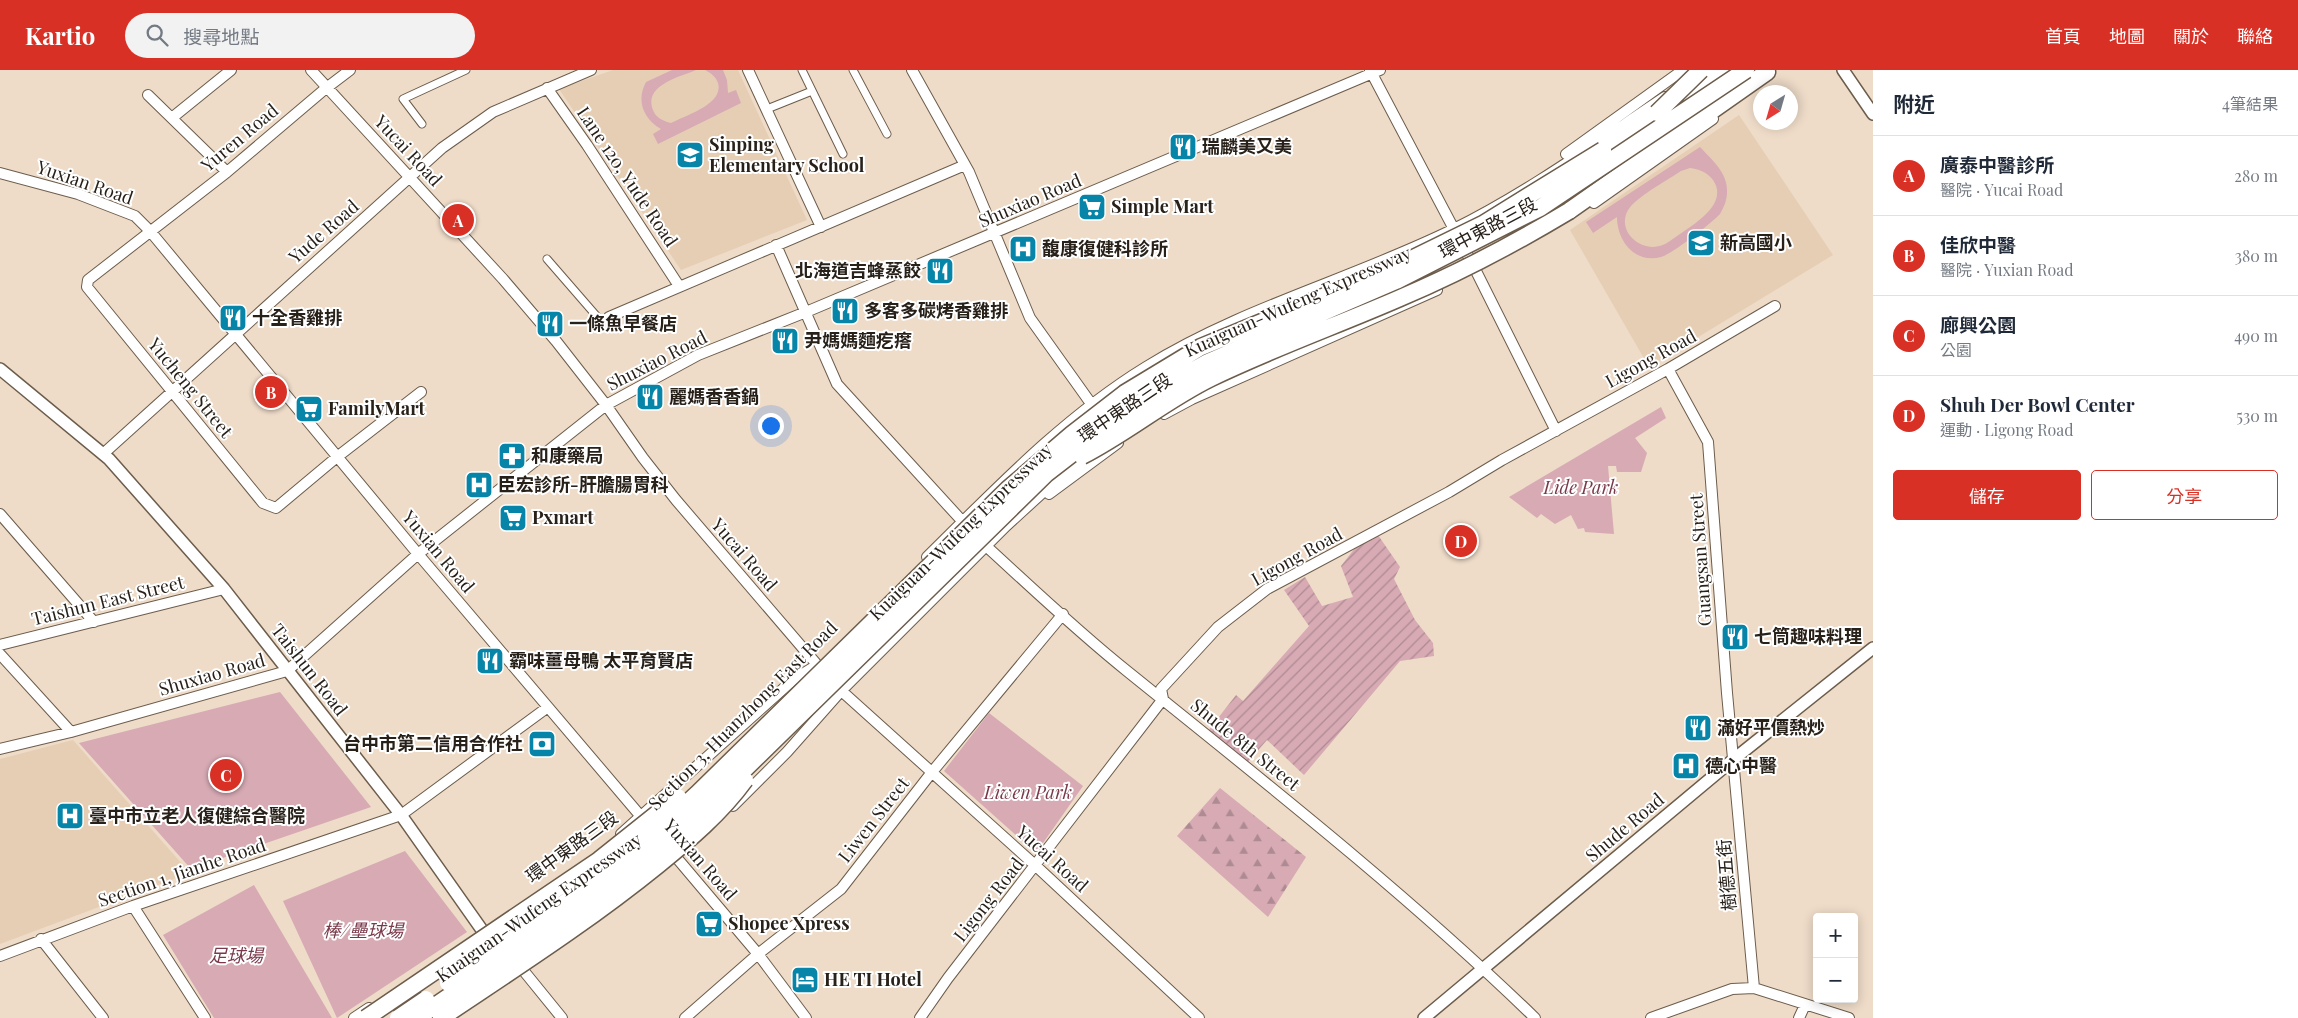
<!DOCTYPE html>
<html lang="zh-TW">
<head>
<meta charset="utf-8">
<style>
  :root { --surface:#fff; --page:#f2f2f3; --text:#1f2937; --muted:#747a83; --line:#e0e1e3; --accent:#d93025 }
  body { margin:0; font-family:"Playfair Display","Noto Sans TC",serif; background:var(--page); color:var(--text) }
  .controls { position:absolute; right:15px; bottom:15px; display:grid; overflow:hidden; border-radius:5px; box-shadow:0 2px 12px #0003 }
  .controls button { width:45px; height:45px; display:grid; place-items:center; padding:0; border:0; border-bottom:1px solid var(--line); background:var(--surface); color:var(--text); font:25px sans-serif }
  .compass { position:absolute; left:1753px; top:15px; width:45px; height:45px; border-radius:50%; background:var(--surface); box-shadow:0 2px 12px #0003; rotate:217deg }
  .you { position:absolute; left:770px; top:355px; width:18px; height:18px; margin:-12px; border:4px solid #fff; border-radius:50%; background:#1a73e8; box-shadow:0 0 0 8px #1a73e833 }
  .badge { display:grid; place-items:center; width:32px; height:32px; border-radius:50%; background:var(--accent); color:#fff; font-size:16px; font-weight:700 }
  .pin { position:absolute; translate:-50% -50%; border:2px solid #fff; box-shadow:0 1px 5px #0006 }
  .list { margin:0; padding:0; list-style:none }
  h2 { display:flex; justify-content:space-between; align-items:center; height:65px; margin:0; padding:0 20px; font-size:21px }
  h2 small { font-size:16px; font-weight:400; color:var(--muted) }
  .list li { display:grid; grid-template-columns:32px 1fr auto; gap:15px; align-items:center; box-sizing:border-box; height:80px; padding:0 20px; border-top:1px solid var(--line) }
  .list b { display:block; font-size:19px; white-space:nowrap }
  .list p { margin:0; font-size:16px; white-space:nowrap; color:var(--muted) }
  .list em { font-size:16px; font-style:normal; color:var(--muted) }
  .actions { display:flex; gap:10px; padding:15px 20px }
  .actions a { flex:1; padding:11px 0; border:1px solid var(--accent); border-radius:5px; text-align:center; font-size:18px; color:var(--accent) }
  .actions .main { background:var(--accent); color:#fff }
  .icon { flex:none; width:28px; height:28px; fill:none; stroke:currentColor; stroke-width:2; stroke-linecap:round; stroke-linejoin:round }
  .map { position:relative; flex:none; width:1873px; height:948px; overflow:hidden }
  header { display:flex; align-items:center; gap:30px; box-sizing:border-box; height:70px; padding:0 25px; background:var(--accent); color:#fff }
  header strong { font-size:24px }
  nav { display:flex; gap:28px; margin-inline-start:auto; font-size:18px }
  .search { width:350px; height:45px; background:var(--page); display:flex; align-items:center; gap:12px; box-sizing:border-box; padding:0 18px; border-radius:28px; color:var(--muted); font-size:19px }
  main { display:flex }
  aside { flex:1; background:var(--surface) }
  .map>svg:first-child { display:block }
</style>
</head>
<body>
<header>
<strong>Kartio</strong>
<div class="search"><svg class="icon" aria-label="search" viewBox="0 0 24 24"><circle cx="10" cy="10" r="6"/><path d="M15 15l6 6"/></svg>搜尋地點</div>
<nav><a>首頁</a><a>地圖</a><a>關於</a><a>聯絡</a></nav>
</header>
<main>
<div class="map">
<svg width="1873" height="948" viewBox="0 0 1873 948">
  <defs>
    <pattern id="forest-firs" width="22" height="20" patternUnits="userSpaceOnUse" patternTransform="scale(1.25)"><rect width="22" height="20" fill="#d7aab4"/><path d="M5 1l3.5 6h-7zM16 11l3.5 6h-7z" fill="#ae8a92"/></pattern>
    <pattern id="garden-furrows" width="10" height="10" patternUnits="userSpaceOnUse" patternTransform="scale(1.25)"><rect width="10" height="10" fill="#d7aab4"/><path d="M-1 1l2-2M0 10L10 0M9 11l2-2" fill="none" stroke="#ae8a92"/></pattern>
  </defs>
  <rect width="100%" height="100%" fill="#eedbc8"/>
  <path fill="#e6ceb5" d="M 613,0 L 738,0 L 807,150 L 681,200 L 559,19 Z
    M 1739,45 L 1833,185 L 1649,297 L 1570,160 Z
    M 73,670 L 190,803 L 0,874 L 0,689 Z"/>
  <path fill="url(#forest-firs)" d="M 1220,718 L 1306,787 L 1268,847 L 1177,766 Z"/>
  <path fill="#d7aab4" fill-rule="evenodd" d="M 672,0 L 696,0 C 680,7 643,15 653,40 C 656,48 663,51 671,53 C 686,45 724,34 718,13 C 716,7 711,3 705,0 L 723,0 L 727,10 L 728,23 L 736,20 L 741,33 L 658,74 L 653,64 L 661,59 C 643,49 636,30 646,12 Z
    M 1700,77 C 1712,90 1728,103 1727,122 C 1727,130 1724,137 1720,144 C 1713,152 1671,185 1661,187 C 1635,194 1617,171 1617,147 L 1593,163 L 1586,152 ZM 1690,98 C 1699,99 1707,102 1713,110 C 1731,136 1687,158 1670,171 C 1644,190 1611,159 1631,136 C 1641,125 1667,110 1681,101 Z
    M 1661,337 L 1666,348 L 1635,368 L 1647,383 L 1641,402 L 1617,402 L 1616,396 L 1608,396 L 1614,464 L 1585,462 L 1584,458 L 1578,459 L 1571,445 L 1555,454 L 1541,444 L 1537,448 L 1509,427 Z
    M 280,622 L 371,737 L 191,799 L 79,673 Z
    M 989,643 L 1083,716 L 1036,783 L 944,701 Z
    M 405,781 L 467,862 L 337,948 L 283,831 Z
    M 254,815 L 332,948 L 214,948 L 163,865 Z"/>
  <path fill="url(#garden-furrows)" d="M 1378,465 L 1400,497 L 1394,509 L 1415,550 L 1433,573 L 1434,586 L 1400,591 L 1304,705 L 1267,670 L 1246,694 L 1208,661 L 1236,625 L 1243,631 L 1309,556 L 1284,520 L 1305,507 L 1322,536 L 1353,527 L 1341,496 L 1355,478 Z"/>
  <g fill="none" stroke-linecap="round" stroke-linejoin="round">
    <defs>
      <path id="pedestrian" d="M 802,0 L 843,84
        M 853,0 L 887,64
        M 767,39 L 812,21
        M 422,54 L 403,29 L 466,0
        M 547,189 L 600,250"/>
      <path id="minor" d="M 311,0 L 503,209 L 556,271 L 606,335 L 643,388 L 676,430 L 825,604
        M 350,0 L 325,19 L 227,102 L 88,210 L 87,217 L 263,433 L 276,438 L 337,387 L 421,322
        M 748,0 L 821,157
        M 912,0 L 969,102 L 1030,248 L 1092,335
        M 1370,0 L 1476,201 L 1556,361
        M 547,18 L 587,75 L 679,216
        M 148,25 L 227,102
        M 173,47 L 231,0
        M 1566,84 L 1683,0
        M 0,103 L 78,124 L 135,146 L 150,161 L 418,484 L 649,756
        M 1594,133 L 1713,49
        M 776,175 L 837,314 L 963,452
        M 609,247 L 965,95
        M 1668,299 L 1708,372 L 1727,623 L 1754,918
        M 1164,344 L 1192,329 L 1437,220
        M 103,384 L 442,78 L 493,42 L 591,0
        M 1049,424 L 1118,373
        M 0,444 L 94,552
        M 986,476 C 1032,518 1078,562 1127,601 C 1266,713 1407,824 1535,948
        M 927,487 C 996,419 1063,348 1146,297 C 1241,238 1352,209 1452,160 C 1527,123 1596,73 1665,27
        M 0,575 L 224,519
        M 0,584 L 71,662
        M 836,616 L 1036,796 L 1199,948
        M 0,679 L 71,662 L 287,601 L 418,484 L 606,335 L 698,285 L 806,242 L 1380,0
        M 733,736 L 787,682 L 841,621 L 1006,456 L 1087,382
        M 621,764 L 793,610 L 817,595
        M 670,780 L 758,884 L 806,948
        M 133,836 L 205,948
        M 41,869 L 103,948
        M 0,886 L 133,836 L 401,745 L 548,637
        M 523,900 L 562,948
        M 354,948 L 369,938
        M 685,948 L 758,884 L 841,819 L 932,702 L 1063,544
        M 920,948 L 948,908 L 1163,629 L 1161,619 L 1218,557 L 1267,519 L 1449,422 L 1502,390 L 1668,299 L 1775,236
        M 1651,948 L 1732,919 L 1754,918 L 1849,948
        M 1799,948 L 1805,935"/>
      <path id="tertiary" d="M 1843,0 L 1873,44
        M 0,299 L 109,389 L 224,519 L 401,745 L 482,860 L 492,869
        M 1424,948 L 1734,689 L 1873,578"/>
      <path id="trunk" d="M 1603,80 L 1721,0
        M 1569,141 L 1767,2"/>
    </defs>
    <use href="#pedestrian" stroke="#6c5c4b" stroke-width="9"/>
    <use href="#minor" stroke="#6c5c4b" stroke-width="12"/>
    <use href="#tertiary" stroke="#6c5c4b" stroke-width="14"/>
    <use href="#trunk" stroke="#6c5c4b" stroke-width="19"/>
    <use href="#pedestrian" stroke="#fff" stroke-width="7"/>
    <use href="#minor" stroke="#fff" stroke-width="10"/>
    <use href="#tertiary" stroke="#fff" stroke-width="11"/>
    <use href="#trunk" stroke="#fff" stroke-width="16"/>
    <defs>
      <path id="trunk-bridge" d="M 1657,43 L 1701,0
        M 1082,386 C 1127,363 1166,330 1211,308 C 1273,278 1338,255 1400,228 C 1459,203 1514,174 1569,141
        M 448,913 L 606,804 L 639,777 L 697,724 L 1008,419 L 1072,364 L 1125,323 L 1201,277 L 1391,199 L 1483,154 L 1603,80
        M 366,948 L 599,790 L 678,727
        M 398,948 L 426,929
        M 417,948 L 609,818 L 701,742 L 1046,404 L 1112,353 L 1158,320 L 1208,292 L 1396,211 L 1540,138 L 1746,0
        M 441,948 C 514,899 589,851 658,795 C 689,770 721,743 745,710"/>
    </defs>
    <use href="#trunk-bridge" stroke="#6c5c4b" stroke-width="19" stroke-linecap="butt"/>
    <use href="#trunk-bridge" stroke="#fff" stroke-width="16"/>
  </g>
  <defs>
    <symbol id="restaurant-square" viewBox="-11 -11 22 22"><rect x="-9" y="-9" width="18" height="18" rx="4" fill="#0685a8" stroke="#fff"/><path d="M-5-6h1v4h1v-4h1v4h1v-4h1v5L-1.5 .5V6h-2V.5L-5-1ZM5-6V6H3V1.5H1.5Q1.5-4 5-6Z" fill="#fff"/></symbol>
    <symbol id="school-square" viewBox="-11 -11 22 22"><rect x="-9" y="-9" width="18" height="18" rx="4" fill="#0685a8" stroke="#fff"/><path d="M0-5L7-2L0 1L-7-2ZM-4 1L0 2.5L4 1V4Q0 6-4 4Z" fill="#fff"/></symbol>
    <symbol id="supermarket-square" viewBox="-11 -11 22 22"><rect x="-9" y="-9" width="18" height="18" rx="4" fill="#0685a8" stroke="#fff"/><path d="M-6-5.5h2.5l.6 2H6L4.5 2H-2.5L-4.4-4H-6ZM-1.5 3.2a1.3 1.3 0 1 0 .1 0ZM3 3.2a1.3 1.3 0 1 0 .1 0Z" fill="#fff"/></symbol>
    <symbol id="hospital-square" viewBox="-11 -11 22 22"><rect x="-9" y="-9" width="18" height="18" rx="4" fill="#0685a8" stroke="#fff"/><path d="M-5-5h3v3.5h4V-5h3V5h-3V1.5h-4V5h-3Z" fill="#fff"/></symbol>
    <symbol id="pharmacy-square" viewBox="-11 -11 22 22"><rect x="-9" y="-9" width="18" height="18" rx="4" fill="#0685a8" stroke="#fff"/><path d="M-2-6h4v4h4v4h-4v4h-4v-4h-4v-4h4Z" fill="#fff"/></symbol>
    <symbol id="bank-square" viewBox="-11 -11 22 22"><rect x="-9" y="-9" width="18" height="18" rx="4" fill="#0685a8" stroke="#fff"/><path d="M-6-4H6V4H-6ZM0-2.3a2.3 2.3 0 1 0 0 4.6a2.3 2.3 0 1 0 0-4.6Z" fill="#fff"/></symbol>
    <symbol id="hotel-square" viewBox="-11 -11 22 22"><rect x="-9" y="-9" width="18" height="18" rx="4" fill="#0685a8" stroke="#fff"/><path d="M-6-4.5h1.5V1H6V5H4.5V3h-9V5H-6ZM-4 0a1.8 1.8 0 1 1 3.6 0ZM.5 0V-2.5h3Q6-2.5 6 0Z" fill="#fff"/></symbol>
  </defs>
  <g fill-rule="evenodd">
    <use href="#restaurant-square" x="1167" y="61" width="32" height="32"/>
    <use href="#school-square" x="674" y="69" width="32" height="32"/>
    <use href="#supermarket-square" x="1076" y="121" width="32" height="32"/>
    <use href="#school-square" x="1685" y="157" width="32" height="32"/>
    <use href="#hospital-square" x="1007" y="163" width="32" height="32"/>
    <use href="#restaurant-square" x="924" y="185" width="32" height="32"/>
    <use href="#restaurant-square" x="829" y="225" width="32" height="32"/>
    <use href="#restaurant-square" x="217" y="232" width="32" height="32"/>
    <use href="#restaurant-square" x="534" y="238" width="32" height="32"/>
    <use href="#restaurant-square" x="769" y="255" width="32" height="32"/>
    <use href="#restaurant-square" x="634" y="311" width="32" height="32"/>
    <use href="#supermarket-square" x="293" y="323" width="32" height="32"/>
    <use href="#pharmacy-square" x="496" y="370" width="32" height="32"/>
    <use href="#hospital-square" x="463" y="399" width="32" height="32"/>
    <use href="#supermarket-square" x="497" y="432" width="32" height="32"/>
    <use href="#restaurant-square" x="1719" y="551" width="32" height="32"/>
    <use href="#restaurant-square" x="474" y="575" width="32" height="32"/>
    <use href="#restaurant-square" x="1682" y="642" width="32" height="32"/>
    <use href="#bank-square" x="526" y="658" width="32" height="32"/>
    <use href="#hospital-square" x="1670" y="680" width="32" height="32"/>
    <use href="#hospital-square" x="54" y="730" width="32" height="32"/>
    <use href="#supermarket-square" x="693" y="838" width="32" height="32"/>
    <use href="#hotel-square" x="789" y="894" width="32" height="32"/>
  </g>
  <g text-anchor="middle" stroke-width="4" stroke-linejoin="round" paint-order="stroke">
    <g font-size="18" fill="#28211a" stroke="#fff">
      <text transform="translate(240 68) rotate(-40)" y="6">Yuren Road</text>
      <text transform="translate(408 81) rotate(47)" y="6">Yucai Road</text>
      <text transform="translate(627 107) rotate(56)" y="6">Lane 120, Yude Road</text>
      <text transform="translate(85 113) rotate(19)" y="6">Yuxian Road</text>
      <text transform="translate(1030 131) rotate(-23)" y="6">Shuxiao Road</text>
      <text transform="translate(1488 158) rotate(-28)" y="6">環中東路三段</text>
      <text transform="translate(324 162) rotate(-41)" y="6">Yude Road</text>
      <text transform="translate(1298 232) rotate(-24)" y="6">Kuaiguan-Wufeng Expressway</text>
      <text transform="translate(1651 289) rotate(-29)" y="6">Ligong Road</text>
      <text transform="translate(657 291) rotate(-27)" y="6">Shuxiao Road</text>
      <text transform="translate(190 318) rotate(51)" y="6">Yucheng Street</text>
      <text transform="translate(1125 338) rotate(-34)" y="6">環中東路三段</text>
      <text transform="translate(961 462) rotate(-44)" y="6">Kuaiguan-Wufeng Expressway</text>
      <text transform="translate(438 482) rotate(50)" y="6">Yuxian Road</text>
      <text transform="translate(744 485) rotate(49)" y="6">Yucai Road</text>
      <text transform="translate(1297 487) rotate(-29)" y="6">Ligong Road</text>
      <text transform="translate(1701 490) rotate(-94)" y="6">Guangsan Street</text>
      <text transform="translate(108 531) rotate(-14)" y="6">Taishun East Street</text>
      <text transform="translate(309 600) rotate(52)" y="6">Taishun Road</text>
      <text transform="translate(212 605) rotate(-16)" y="6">Shuxiao Road</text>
      <text transform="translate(743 646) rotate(-45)" y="6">Section 3, Huanzhong East Road</text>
      <text transform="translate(1245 675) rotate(39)" y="6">Shude 8th Street</text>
      <text transform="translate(874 750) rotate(-52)" y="6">Liwen Street</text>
      <text transform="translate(1625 758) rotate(-40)" y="6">Shude Road</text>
      <text transform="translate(572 777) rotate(-36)" y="6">環中東路三段</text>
      <text transform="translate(1052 789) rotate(42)" y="6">Yucai Road</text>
      <text transform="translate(700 790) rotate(49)" y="6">Yuxian Road</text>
      <text transform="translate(182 803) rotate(-19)" y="6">Section 1, Jianhe Road</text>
      <text transform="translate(1727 805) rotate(-95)" y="6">樹德五街</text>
      <text transform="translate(989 830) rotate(-52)" y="6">Ligong Road</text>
      <text transform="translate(539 838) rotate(-35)" y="6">Kuaiguan-Wufeng Expressway</text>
    </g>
    <g font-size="18" font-weight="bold" fill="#28211a" stroke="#fff" text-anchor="start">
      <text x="709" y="81">Sinping<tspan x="709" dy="21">Elementary School</tspan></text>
      <text x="1202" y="83">瑞麟美又美</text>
      <text x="1111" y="143">Simple Mart</text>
      <text x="1720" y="179">新高國小</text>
      <text x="1042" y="185">馥康復健科診所</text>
      <text x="921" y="207" text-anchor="end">北海道吉蜂蒸餃</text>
      <text x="864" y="247">多客多碳烤香雞排</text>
      <text x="252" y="254">十全香雞排</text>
      <text x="569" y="260">一條魚早餐店</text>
      <text x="804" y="277">尹媽媽麵疙瘩</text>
      <text x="669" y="333">麗媽香香鍋</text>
      <text x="328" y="345">FamilyMart</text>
      <text x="531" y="392">和康藥局</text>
      <text x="498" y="421">臣宏診所-肝膽腸胃科</text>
      <text x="532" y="454">Pxmart</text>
      <text x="1754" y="573">七筒趣味料理</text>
      <text x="509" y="597">霸味薑母鴨 太平育賢店</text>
      <text x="1717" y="664">滿好平價熱炒</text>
      <text x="523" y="680" text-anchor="end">台中市第二信用合作社</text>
      <text x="1705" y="702">德心中醫</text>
      <text x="89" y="752">臺中市立老人復健綜合醫院</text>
      <text x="728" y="860">Shopee Xpress</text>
      <text x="824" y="916">HE TI Hotel</text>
    </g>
    <g font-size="18" font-style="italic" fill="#79394a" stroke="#fff">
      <text x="1581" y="424">Lide Park</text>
      <text x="1028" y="729">Liwen Park</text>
      <text x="363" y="867">棒/壘球場</text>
      <text x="236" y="892">足球場</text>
    </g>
  </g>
</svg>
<div class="controls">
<button>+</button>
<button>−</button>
</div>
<svg class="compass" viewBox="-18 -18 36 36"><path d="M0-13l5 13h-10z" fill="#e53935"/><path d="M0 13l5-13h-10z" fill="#747a83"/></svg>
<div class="you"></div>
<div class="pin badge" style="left:458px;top:150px">A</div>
<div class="pin badge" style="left:271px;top:322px">B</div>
<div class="pin badge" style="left:226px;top:705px">C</div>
<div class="pin badge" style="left:1461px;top:471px">D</div>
</div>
<aside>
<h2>附近<small>4筆結果</small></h2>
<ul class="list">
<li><span class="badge">A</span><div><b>廣泰中醫診所</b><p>醫院 · Yucai Road</p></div><em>280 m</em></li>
<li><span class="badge">B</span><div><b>佳欣中醫</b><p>醫院 · Yuxian Road</p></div><em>380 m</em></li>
<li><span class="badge">C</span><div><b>廊興公園</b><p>公園</p></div><em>490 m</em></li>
<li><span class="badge">D</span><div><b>Shuh Der Bowl Center</b><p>運動 · Ligong Road</p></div><em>530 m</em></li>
</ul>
<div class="actions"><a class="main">儲存</a><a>分享</a></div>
</aside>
</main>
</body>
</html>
